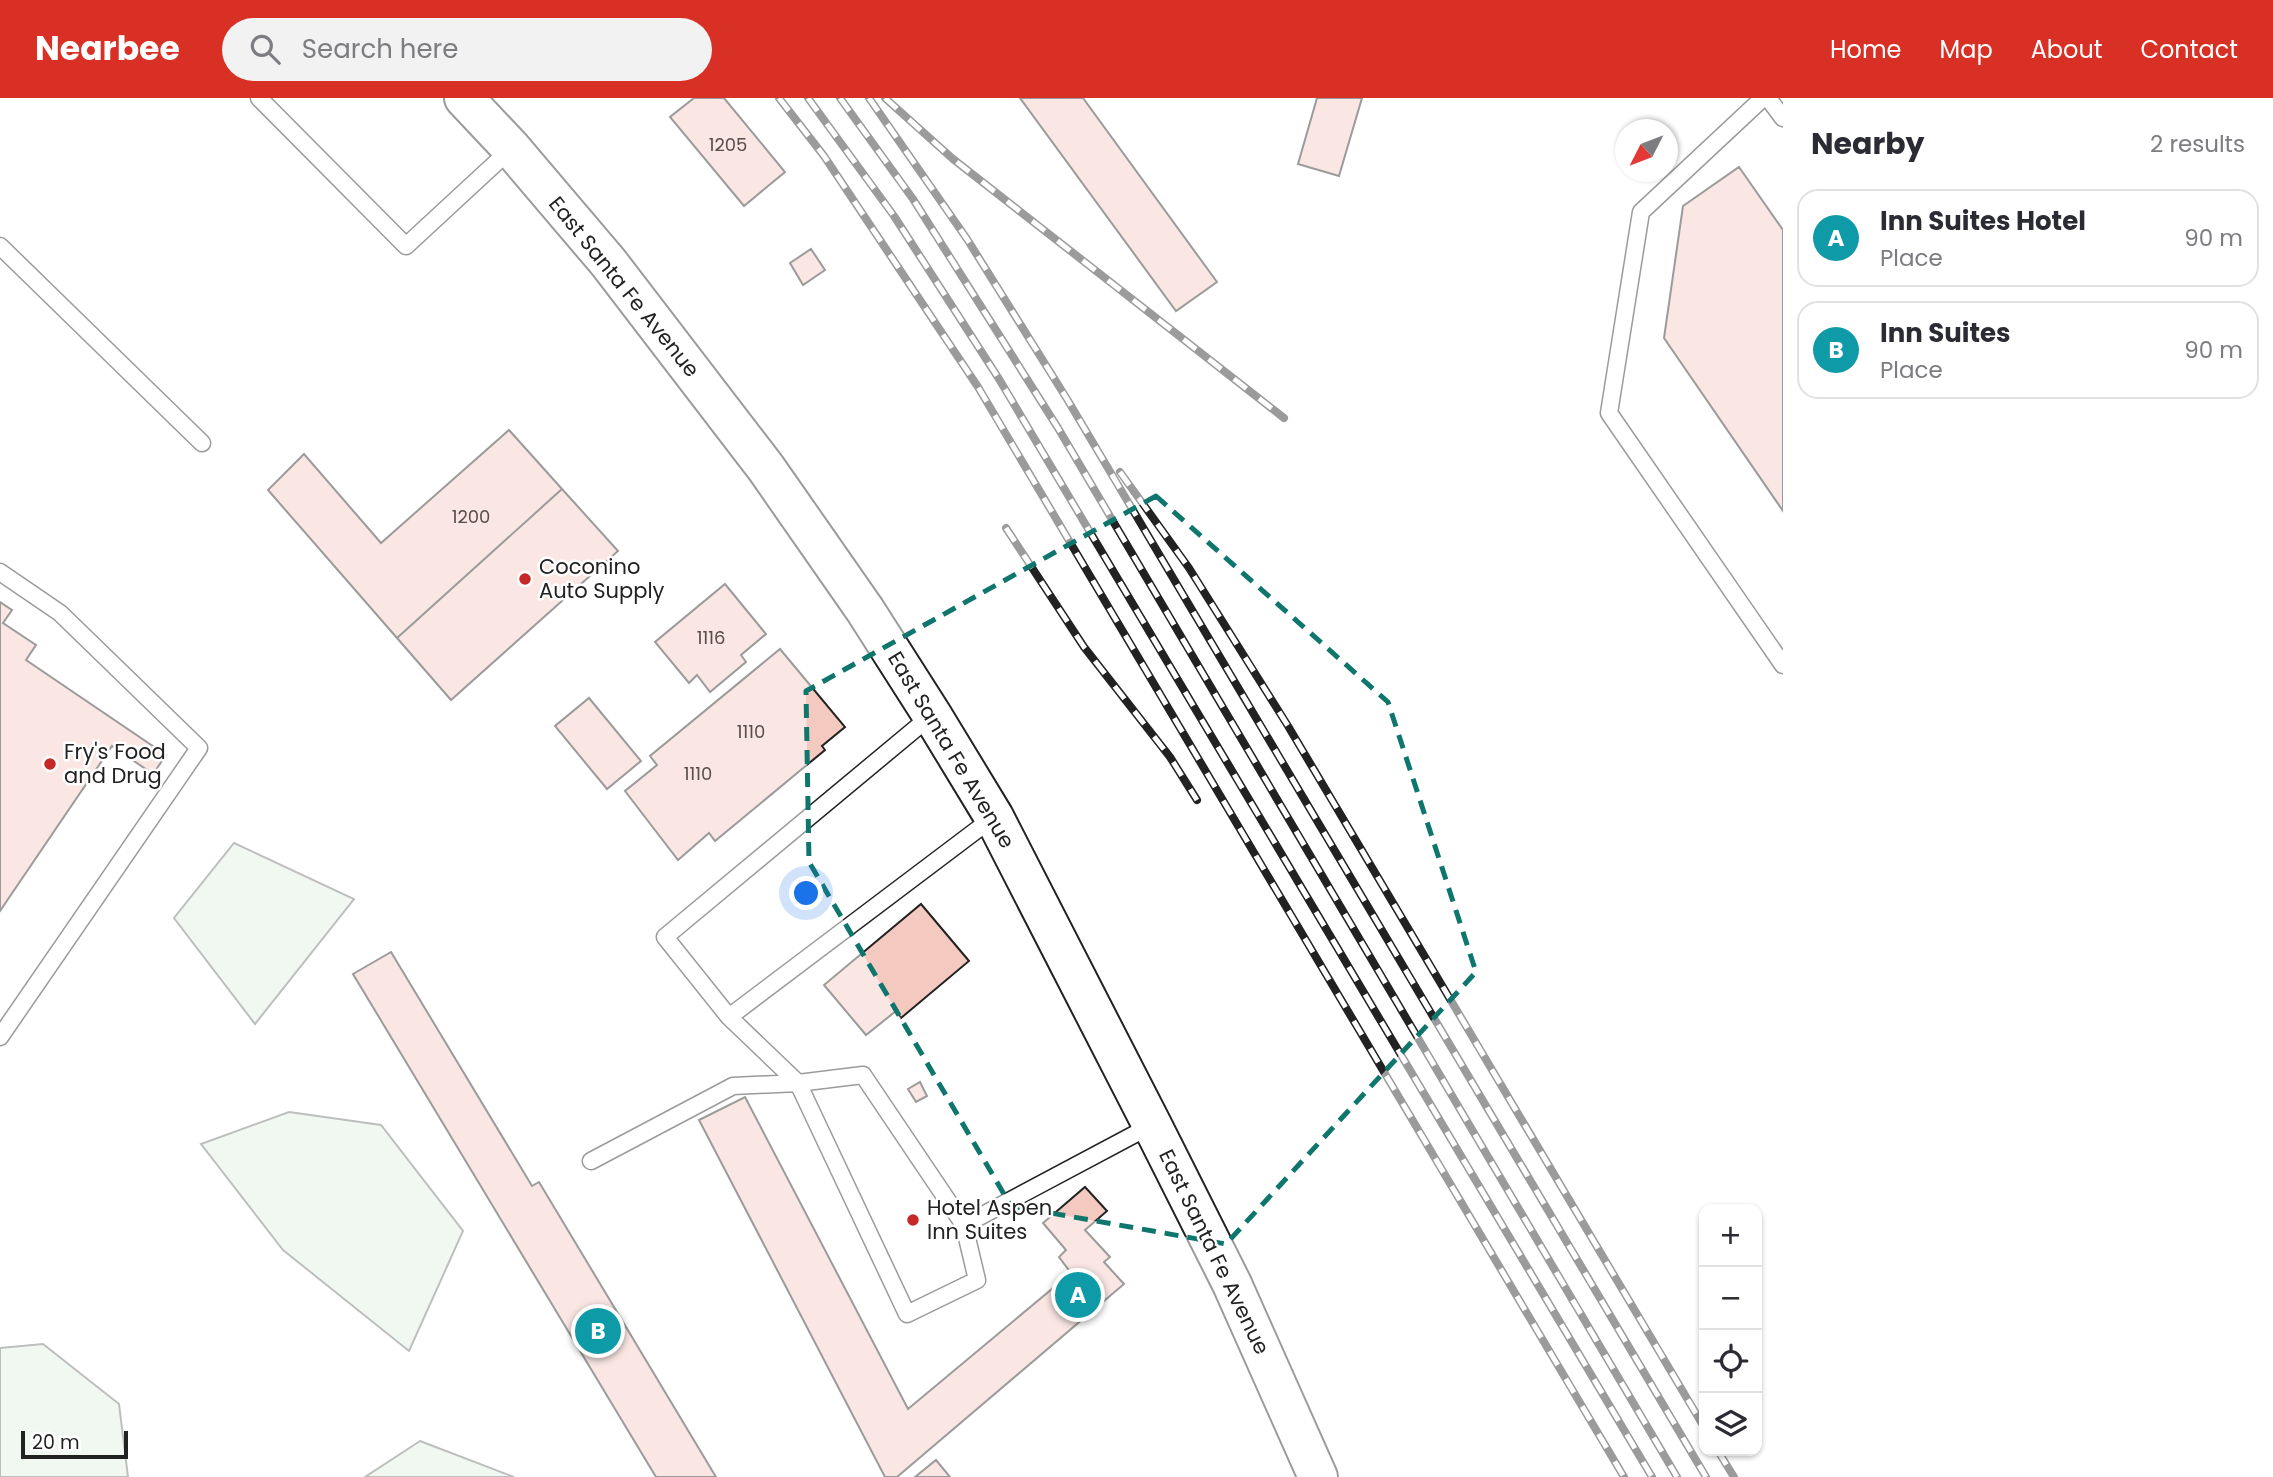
<!DOCTYPE html>
<html lang="en">
<head>
<meta charset="utf-8">
<style>
  :root { --surface:#fff; --page:#f2f2f3; --text:#2b2b33; --muted:#7c7c81; --line:#e1e1e2; --accent:#d93025 }
  body { margin:0; font-family:Poppins,sans-serif; background:var(--page); color:var(--text) }
  .controls { position:absolute; right:21px; bottom:21px; display:grid; overflow:hidden; border-radius:14px; box-shadow:0 2px 5px #0004 }
  .controls button { width:63px; height:63px; display:grid; place-items:center; padding:0; border:0; border-bottom:2px solid var(--line); background:var(--surface); color:var(--text); font:35px sans-serif }
  .compass { position:absolute; left:1615px; top:21px; width:63px; height:63px; border-radius:50%; background:var(--surface); box-shadow:0 2px 5px #0004; rotate:228deg }
  .scale { position:absolute; left:21px; bottom:18px; width:107px; box-sizing:border-box; padding-left:7px; border:4px solid #222; border-top:0; font-size:19px; line-height:24px; white-space:nowrap; color:#222; -webkit-text-stroke:5px #fff; paint-order:stroke }
  .you { position:absolute; left:807px; top:796px; width:24px; height:24px; margin:-18px; border:5px solid #fff; border-radius:50%; background:#1a73e8; box-shadow:0 0 0 10px #1a73e833 }
  .badge { display:grid; place-items:center; width:46px; height:46px; border-radius:50%; background:var(--accent); color:#fff; font-size:23px; font-weight:700 }
  .pin { position:absolute; translate:-50% -50%; border:4px solid #fff; box-shadow:0 2px 7px #0006 }
  .list { margin:0; padding:0; list-style:none }
  h2 { display:flex; justify-content:space-between; align-items:center; height:91px; margin:0; padding:0 28px; font-size:30px }
  h2 small { font-size:23px; font-weight:400; color:var(--muted) }
  .list li { display:grid; grid-template-columns:46px 1fr auto; gap:21px; align-items:center; box-sizing:border-box; height:98px; margin:0 14px 14px; padding:0 14px; border:2px solid var(--line); border-radius:21px }
  .list b { display:block; font-size:26px; white-space:nowrap }
  .list p { margin:0; font-size:23px; white-space:nowrap; color:var(--muted) }
  .list em { font-size:23px; font-style:normal; color:var(--muted) }
  .icon { flex:none; width:38px; height:38px; fill:none; stroke:currentColor; stroke-width:2; stroke-linecap:round; stroke-linejoin:round }
  .map { position:relative; flex:none; width:1783px; height:1379px; overflow:hidden }
  header { display:flex; align-items:center; gap:42px; box-sizing:border-box; height:98px; padding:0 35px; background:var(--accent); color:#fff }
  header strong { font-size:33px }
  nav { display:flex; gap:38px; margin-inline-start:auto; font-size:24px }
  .search { width:490px; height:63px; background:var(--page); display:flex; align-items:center; gap:18px; box-sizing:border-box; padding:0 24px; border-radius:38px; color:var(--muted); font-size:26px }
  main { display:flex }
  aside { flex:1; background:var(--surface) }
  .map>svg:first-child { display:block }
</style>
</head>
<body>
<header>
<strong>Nearbee</strong>
<div class="search"><svg class="icon" aria-label="search" viewBox="0 0 24 24"><circle cx="10" cy="10" r="6"/><path d="M15 15l6 6"/></svg>Search here</div>
<nav><a>Home</a><a>Map</a><a>About</a><a>Contact</a></nav>
</header>
<main>
<div class="map">
<svg width="1783" height="1379" viewBox="0 0 1783 1379">
  <rect width="100%" height="100%" fill="#fff"/>
  <path fill="#e0efe3" stroke="#6f6f6f" stroke-width="2" d="M 234,745 L 354,801 L 255,926 L 174,820 Z
    M 289,1014 L 381,1027 L 463,1133 L 409,1253 L 283,1152 L 201,1046 Z
    M 43,1246 L 119,1306 L 128,1379 L 0,1379 L 0,1250 Z
    M 420,1343 L 514,1379 L 365,1379 Z"/>
  <path fill="#f3c9c0" stroke="#222" stroke-width="2" d="M 694,0 L 724,0 L 785,74 L 744,108 L 670,19 Z
    M 1020,0 L 1083,0 L 1217,184 L 1176,213 Z
    M 1317,0 L 1362,0 L 1339,78 L 1298,66 Z
    M 1739,69 L 1783,132 L 1783,413 L 1664,240 L 1683,108 Z
    M 811,151 L 825,172 L 803,187 L 790,165 Z
    M 509,332 L 562,391 L 397,540 L 268,392 L 304,356 L 381,445 Z
    M 562,391 L 618,453 L 451,602 L 397,540 Z
    M 725,486 L 766,536 L 741,557 L 746,564 L 710,594 L 697,577 L 689,585 L 655,544 Z
    M 0,504 L 12,512 L 3,525 L 36,547 L 26,562 L 166,657 L 153,676 L 112,648 L 0,813 Z
    M 780,551 L 845,629 L 822,648 L 825,652 L 715,743 L 709,735 L 678,762 L 625,693 L 657,667 L 650,658 Z
    M 589,600 L 641,663 L 607,691 L 555,628 Z
    M 921,806 L 969,863 L 901,920 L 896,913 L 866,937 L 824,887 Z
    M 391,854 L 532,1088 L 539,1084 L 716,1379 L 656,1379 L 353,876 Z
    M 920,984 L 927,998 L 916,1004 L 908,991 Z
    M 745,999 L 908,1311 L 1071,1175 L 1059,1159 L 1066,1152 L 1043,1125 L 1085,1089 L 1107,1113 L 1085,1132 L 1110,1159 L 1104,1164 L 1124,1186 L 897,1379 L 885,1379 L 699,1022 Z
    M 936,1362 L 950,1379 L 915,1379 Z"/>
  <g fill="none" stroke-linecap="round" stroke-linejoin="round">
    <defs>
      <path id="service" d="M 259,0 L 406,148 L 511,51
        M 1763,0 L 1641,114 L 1609,315 L 1783,567
        M 1768,0 L 1783,20
        M 0,148 L 202,345
        M 0,474 L 60,515 L 199,650 L 0,939
        M 729,919 L 994,719
        M 591,1063 L 733,988 L 798,985 L 907,1216 L 977,1182 L 964,1127 L 863,977 L 798,985 L 729,919 L 665,839 L 932,617
        M 964,1127 L 1152,1027"/>
      <path id="primary" d="M 464,0 L 512,51 L 608,164 L 766,370 L 865,512 L 932,617 L 994,719 L 1152,1027 L 1232,1186 L 1318,1379"/>
    </defs>
    <use href="#service" stroke="#222" stroke-width="19"/>
    <use href="#primary" stroke="#222" stroke-width="42"/>
    <use href="#service" stroke="#fff" stroke-width="16"/>
    <use href="#primary" stroke="#fff" stroke-width="38"/>
    <defs>
      <path id="rail" d="M 779,0 L 824,58 L 978,289 L 1624,1379
        M 808,0 L 894,118 L 999,281 L 1652,1379
        M 840,0 L 913,101 L 1058,330 L 1677,1379
        M 869,0 L 967,141 L 1067,301 L 1706,1379
        M 885,0 L 953,61 L 1284,320
        M 1120,374 L 1189,470 L 1288,628 L 1704,1329
        M 1006,430 L 1084,549 L 1170,659 L 1197,702
        M 1718,1353 L 1734,1379"/>
    </defs>
    <use href="#rail" stroke="#222" stroke-width="8"/>
    <use href="#rail" stroke="#fff" stroke-width="5" stroke-dasharray="16" stroke-linecap="butt"/>
  </g>
  <path d="M0 0H1783V1379H0ZM 1156,398 L 1388,604 L 1476,874 L 1226,1146 L 1011,1108 L 809,764 L 806,593 Z" fill="#fff" fill-opacity=".55" fill-rule="evenodd"/>
  <path fill="none" stroke="#0f766e" stroke-width="5" stroke-dasharray="14 9" stroke-linejoin="round" d="M 1156,398 L 1388,604 L 1476,874 L 1226,1146 L 1011,1108 L 809,764 L 806,593 Z"/>
  <g fill="#c62828" stroke="#fff" stroke-width="2.5">
    <circle cx="525" cy="481" r="7"/>
    <circle cx="50" cy="666" r="7"/>
    <circle cx="913" cy="1122" r="7"/>
  </g>
  <g text-anchor="middle" stroke-width="5" stroke-linejoin="round" paint-order="stroke">
    <g font-size="18" fill="#564c4a">
      <text x="728" y="53">1205</text>
      <text x="471" y="425">1200</text>
      <text x="711" y="546">1116</text>
      <text x="751" y="640">1110</text>
      <text x="698" y="682">1110</text>
    </g>
    <g font-size="21" fill="#222" stroke="#fff">
      <text transform="translate(624 189) rotate(51)" y="7">East Santa Fe Avenue</text>
      <text transform="translate(951 652) rotate(59)" y="7">East Santa Fe Avenue</text>
      <text transform="translate(1214 1154) rotate(64)" y="7">East Santa Fe Avenue</text>
    </g>
    <g font-size="21" fill="#222" stroke="#fff" text-anchor="start">
      <text x="539" y="476">Coconino<tspan x="539" dy="24">Auto Supply</tspan></text>
      <text x="64" y="661">Fry's Food<tspan x="64" dy="24">and Drug</tspan></text>
      <text x="927" y="1117">Hotel Aspen<tspan x="927" dy="24">Inn Suites</tspan></text>
    </g>
  </g>
</svg>
<div class="controls">
<button>+</button>
<button>−</button>
<button><svg class="icon" aria-label="locate" viewBox="0 0 24 24"><circle cx="12" cy="12" r="6"/><path d="M12 2v4M12 18v4M2 12h4M18 12h4"/></svg></button>
<button><svg class="icon" aria-label="layers" viewBox="0 0 24 24"><path d="M12 4l9 5-9 5-9-5zM3 14l9 5 9-5"/></svg></button>
</div>
<svg class="compass" viewBox="-18 -18 36 36"><path d="M0-13l5 13h-10z" fill="#e53935"/><path d="M0 13l5-13h-10z" fill="#7c7c81"/></svg>
<div class="scale">20 m</div>
<div class="you"></div>
<div class="pin badge" style="left:1078px;top:1197px;background:#0f9aa8">A</div>
<div class="pin badge" style="left:598px;top:1233px;background:#0f9aa8">B</div>
</div>
<aside>
<h2>Nearby<small>2 results</small></h2>
<ul class="list">
<li><span class="badge" style="background:#0f9aa8">A</span><div><b>Inn Suites Hotel</b><p>Place</p></div><em>90 m</em></li>
<li><span class="badge" style="background:#0f9aa8">B</span><div><b>Inn Suites</b><p>Place</p></div><em>90 m</em></li>
</ul>
</aside>
</main>
</body>
</html>
